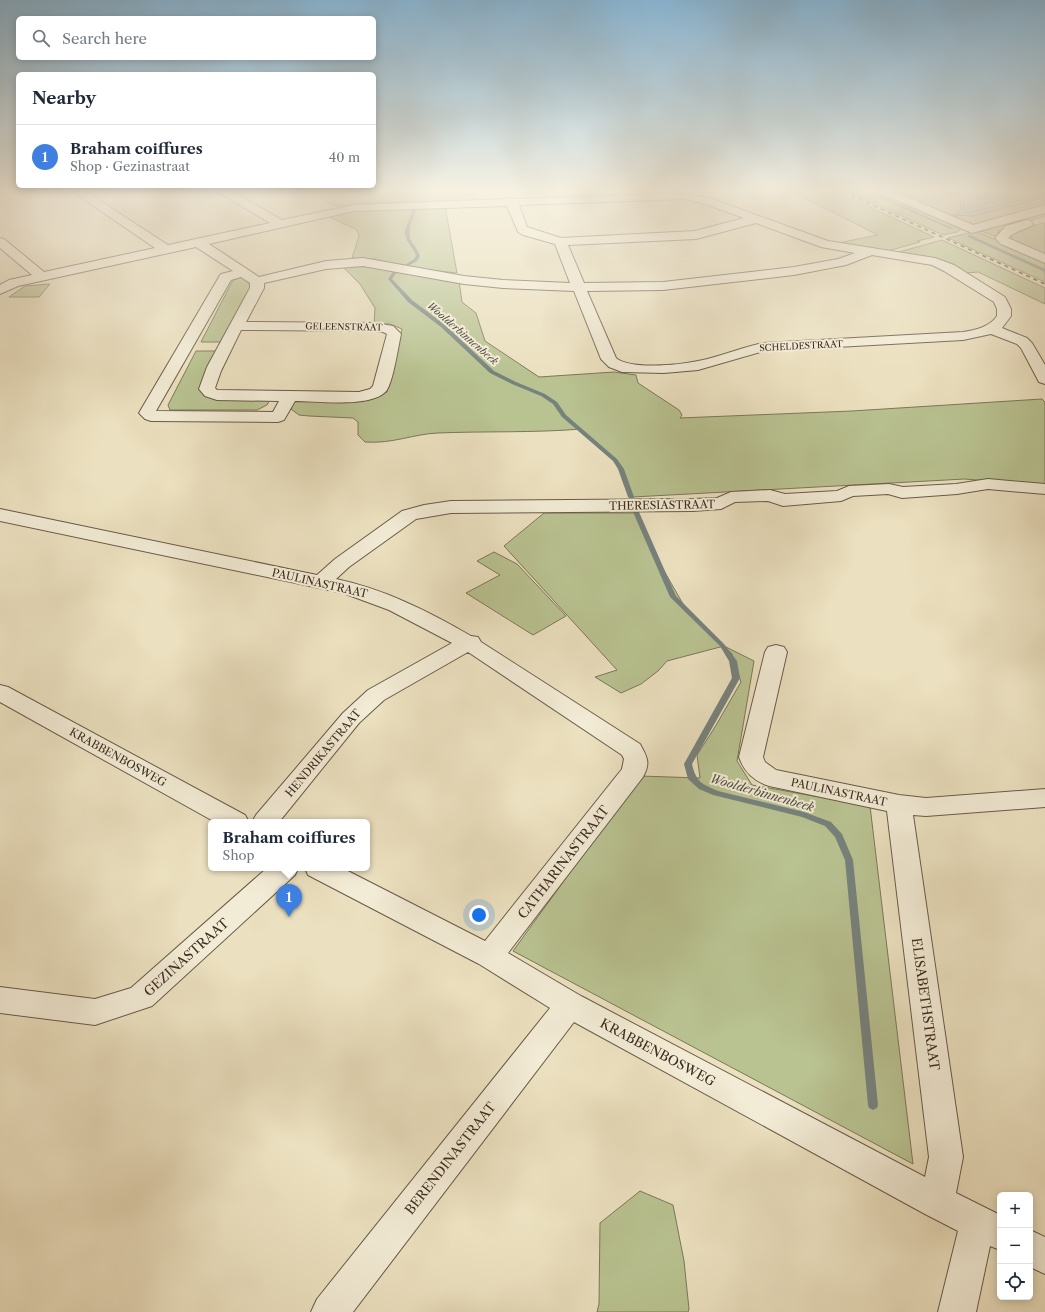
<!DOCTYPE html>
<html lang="en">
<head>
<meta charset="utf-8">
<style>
  :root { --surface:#fff; --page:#f6f6f7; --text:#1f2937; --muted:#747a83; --line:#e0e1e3; --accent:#7c3aed }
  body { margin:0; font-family:"Libre Caslon Text",serif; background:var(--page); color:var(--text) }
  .controls { position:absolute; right:12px; bottom:12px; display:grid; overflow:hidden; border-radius:6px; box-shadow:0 2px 10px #0003 }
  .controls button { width:36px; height:36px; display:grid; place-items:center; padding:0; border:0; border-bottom:1px solid var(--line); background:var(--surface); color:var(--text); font:20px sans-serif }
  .you { position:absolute; left:479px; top:915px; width:14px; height:14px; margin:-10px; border:3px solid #fff; border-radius:50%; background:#1a73e8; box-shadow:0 0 0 6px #1a73e833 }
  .badge { display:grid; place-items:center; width:26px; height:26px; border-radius:50%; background:var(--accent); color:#fff; font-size:13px; font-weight:700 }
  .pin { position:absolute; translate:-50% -33px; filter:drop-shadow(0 1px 2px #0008) }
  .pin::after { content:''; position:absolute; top:21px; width:14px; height:12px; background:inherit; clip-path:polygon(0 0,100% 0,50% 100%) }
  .popup { position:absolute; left:208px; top:819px; width:162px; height:52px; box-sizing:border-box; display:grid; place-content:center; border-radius:6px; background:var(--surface); filter:drop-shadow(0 1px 3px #0005); font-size:13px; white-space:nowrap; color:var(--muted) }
  .popup b { font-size:15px; color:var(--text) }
  .popup::after { content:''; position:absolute; left:50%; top:100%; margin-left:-8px; border:8px solid transparent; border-top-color:var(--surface) }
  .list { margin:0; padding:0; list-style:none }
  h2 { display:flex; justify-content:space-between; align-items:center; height:52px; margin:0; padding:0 16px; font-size:17px }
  h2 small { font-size:13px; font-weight:400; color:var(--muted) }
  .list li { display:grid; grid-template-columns:26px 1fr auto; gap:12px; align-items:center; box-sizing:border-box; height:64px; padding:0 16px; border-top:1px solid var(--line) }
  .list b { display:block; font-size:15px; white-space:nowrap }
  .list p { margin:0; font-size:13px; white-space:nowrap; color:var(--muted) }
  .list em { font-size:13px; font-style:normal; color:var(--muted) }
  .icon { flex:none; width:22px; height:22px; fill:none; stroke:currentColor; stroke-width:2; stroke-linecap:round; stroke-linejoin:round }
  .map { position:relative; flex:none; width:1045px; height:1312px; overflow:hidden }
  .search { position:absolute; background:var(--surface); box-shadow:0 2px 10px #0003; left:16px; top:16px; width:360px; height:44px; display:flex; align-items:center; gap:10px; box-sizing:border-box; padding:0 14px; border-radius:6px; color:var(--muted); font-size:15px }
  .panel { position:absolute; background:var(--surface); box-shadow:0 2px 10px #0003; left:16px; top:72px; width:360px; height:116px; border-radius:6px }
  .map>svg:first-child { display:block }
</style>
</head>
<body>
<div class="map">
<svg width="1045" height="1312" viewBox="0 0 1045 1312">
  <rect width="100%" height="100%" fill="#ebe0bf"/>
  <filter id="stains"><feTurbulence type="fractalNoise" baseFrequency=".005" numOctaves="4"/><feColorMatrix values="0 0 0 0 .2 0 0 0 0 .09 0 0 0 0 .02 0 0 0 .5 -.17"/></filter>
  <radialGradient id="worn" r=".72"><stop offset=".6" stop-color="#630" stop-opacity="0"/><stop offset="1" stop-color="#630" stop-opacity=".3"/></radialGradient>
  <path fill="#b9c291" stroke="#7c7858" d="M 302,189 L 408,189 L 404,198 L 407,202 L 355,204 L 337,206 Z
    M 422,189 L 473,189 L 476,200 L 413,202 Z
    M 786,189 L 831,189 L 934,237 L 917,241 L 920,242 L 884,252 L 838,243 L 878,235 Z
    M 842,189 L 874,189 L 962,228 L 957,232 L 943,235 Z
    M 883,189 L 945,189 L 960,197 L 961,202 L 960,215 L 973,216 L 1045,197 L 1045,207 L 1005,220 L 970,226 L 958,222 Z
    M 445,206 L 457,273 L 413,268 L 375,259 L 352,258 L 359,236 L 357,230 L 328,216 L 358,210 Z
    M 1045,211 L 1045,216 L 998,231 L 999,238 L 979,230 Z
    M 1042,223 L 1045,223 L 1044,226 L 1045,227 L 1045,256 L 1014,243 L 1011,239 L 1011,233 Z
    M 976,231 L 1045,261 L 1045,282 L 948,238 Z
    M 942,240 L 1045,288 L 1045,304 L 978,272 L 966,273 L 895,253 Z
    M 374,265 L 459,281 L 462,302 L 476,313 L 485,341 L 539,377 L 614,372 L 636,375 L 638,383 L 679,410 L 682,415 L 680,418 L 852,411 L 1042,399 L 1045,402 L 1045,486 L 965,479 L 633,497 L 621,467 L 581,429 C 533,433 486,431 438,433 C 413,434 393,444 365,442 L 358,435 L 358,422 L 353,418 L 309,416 L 299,415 L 291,409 L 294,398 L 374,398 L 387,392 L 402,329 L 390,324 L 374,324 L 375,308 L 360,284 L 342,266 Z
    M 240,276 L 251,285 L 247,295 L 223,342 L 201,342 L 232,282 Z
    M 50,284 L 39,297 L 9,297 L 25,286 Z
    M 196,351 L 218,351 L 203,393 L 271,398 L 267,405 L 257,410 L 170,410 L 168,405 Z
    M 544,513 L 636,513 L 659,562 L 683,604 L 724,646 L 754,661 L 737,761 L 752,785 L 870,806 L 913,1164 L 513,951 L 640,776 L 700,778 L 697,755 L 715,727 L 741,682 L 732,654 L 724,646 L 667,661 L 658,671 L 641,684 L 621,693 L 595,677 L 617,670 L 504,546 Z
    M 494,552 L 517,564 L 566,616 L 533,635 L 466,593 L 500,575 L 477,561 Z
    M 640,1191 L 673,1205 L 684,1261 L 689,1309 L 688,1312 L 597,1312 L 599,1304 L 600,1223 Z"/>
  <path fill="#9bbbbb" stroke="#76827d" d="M 408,189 L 422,189 L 413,202 L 407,202 L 404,198 Z
    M 945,189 L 1045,189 L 1045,197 L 973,216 L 955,215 L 960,211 L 961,199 Z"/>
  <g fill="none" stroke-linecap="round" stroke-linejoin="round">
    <path stroke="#6c746e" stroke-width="1" d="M 953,189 L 964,195 L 964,211 L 968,213 L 1045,194
      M 964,189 L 970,196 L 970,206 L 972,207 L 1042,189
      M 973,189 L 978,200 L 1019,189"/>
    <path fill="#76827d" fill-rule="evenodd" d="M 860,189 L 865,189 L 953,228 L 950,229 Z
      M 412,208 L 414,208 L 416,211 C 412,221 406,232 412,242 C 415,247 418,250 420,256 L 417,261 L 406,267 L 404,266 L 405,265 L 414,259 L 416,256 C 414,248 405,242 405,233 C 405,224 413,216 412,208 Z
      M 958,214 L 960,215 L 959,216 L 942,219 L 940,218 Z
      M 968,235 L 970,235 L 1045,269 L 1045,272 L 968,237 Z
      M 393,272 L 396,273 L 392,279 L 412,300 L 445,325 L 494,371 L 516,382 L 545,394 L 557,402 L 566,415 L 617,459 L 624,469 L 634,497 L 633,498 L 629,498 L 628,497 L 618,469 L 613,461 L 562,417 L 553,404 L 541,396 L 512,384 L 490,373 L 441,327 L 408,302 L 388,279 Z
      M 636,510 L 639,512 L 676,596 L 724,644 L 737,661 L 740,678 L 692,764 C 696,782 702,784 718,791 L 804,812 L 831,822 L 842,834 L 853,860 L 878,1105 L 877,1108 L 873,1110 L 869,1108 L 868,1105 L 845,860 L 835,837 L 825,826 L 802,817 L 713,795 L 699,789 L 688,779 L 684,764 L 732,678 L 729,661 L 720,646 L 670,597 L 633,512 Z"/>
    <defs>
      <path id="street" d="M 0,189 L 19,189 L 17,191 L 0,194 Z
        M 69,189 L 82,189 L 168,245 L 270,223 L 216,191 L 214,189 L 228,189 L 282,220 L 354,205 L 507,199 L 511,198 L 515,199 L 684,193 L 712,199 L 828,241 L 935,258 L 954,265 L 1005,297 L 1011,309 L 1011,316 L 1002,328 L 1027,338 L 1032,343 L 1045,365 L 1045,384 L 1039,382 L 1021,348 L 1017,344 L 991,334 L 963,340 L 764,351 L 698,370 L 664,373 L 622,372 L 609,367 L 601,359 L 574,291 L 503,288 L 464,284 L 363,266 L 326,269 L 264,283 L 264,288 L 246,322 L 375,323 L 393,326 L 401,334 C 398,348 394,376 388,388 C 378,409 316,401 295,401 L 284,420 L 278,422 L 151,421 L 145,419 L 139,413 L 219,277 L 221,274 L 233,271 L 196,247 L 18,286 L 0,294 L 0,285 L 9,280 L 32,275 L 0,248 L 0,238 L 4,239 L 44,272 L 155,248 ZM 684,199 L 705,204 L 744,218 L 695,231 L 561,238 L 527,227 L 519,205 ZM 507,206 L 518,232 L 523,235 L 555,244 L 570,283 L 503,280 L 464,276 L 363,258 L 326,261 L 259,277 L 209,244 L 354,211 ZM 756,223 L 821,247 L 855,253 L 838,259 L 794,267 L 663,282 L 584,283 L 568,245 L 696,239 ZM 872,255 L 932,265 L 944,271 L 994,302 L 997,309 L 997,316 C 990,327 975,330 963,332 L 764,343 C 741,347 721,357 698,361 C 680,365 630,370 616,358 L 587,291 L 663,290 L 794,275 L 846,265 ZM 241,277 L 250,283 L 250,288 L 207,367 L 199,389 L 205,396 L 217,400 L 279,401 L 273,412 L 156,411 L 231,280 ZM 241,330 L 375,331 L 383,332 L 387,334 L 373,386 L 370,389 L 359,392 L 217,390 L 215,388 L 221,371 Z
        M 873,189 L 888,189 L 973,225 L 1045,205 L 1045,213 L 972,233 L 875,191 Z
        M 1027,220 L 1031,221 L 1033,224 C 1028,230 1017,229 1008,238 L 1045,254 L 1045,263 L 1001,244 L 995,238 L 1006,226 Z
        M 988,479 L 1045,484 L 1045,494 L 988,489 L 957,494 L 902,498 L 888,494 L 853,496 L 841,501 L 783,506 L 768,501 L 735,502 L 721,509 L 693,511 L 451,513 L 416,519 L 349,567 L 336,579 C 384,589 428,611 471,636 L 478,637 L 481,642 L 640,744 C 647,757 651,763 643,777 L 508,953 L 581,996 L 925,1177 L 929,1157 L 887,811 L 769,786 C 754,781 744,772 739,757 L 765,652 L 768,647 L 776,645 L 784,647 L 787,652 L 763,757 L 765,762 L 776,770 L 899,795 L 926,798 L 1045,789 L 1045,807 L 926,816 L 913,815 L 963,1157 L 956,1193 L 1000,1215 L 1000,1250 L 990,1246 L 976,1312 L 938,1312 L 958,1231 L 925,1214 L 574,1022 L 353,1312 L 311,1312 L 317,1299 L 550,1008 L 479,964 L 308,875 L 305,868 L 342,868 L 485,941 L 622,769 L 624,759 L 622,755 L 468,652 L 384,700 L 359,723 L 279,822 L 252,822 L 256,815 L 343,713 L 368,690 L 452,643 L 389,610 L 343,593 L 0,521 L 0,509 L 317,575 L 335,559 L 402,511 L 424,505 L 451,501 L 693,499 L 717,498 L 731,492 L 770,490 L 785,494 L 837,491 L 849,486 L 889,484 L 903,487 L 956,484 Z
        M 0,685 L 8,687 L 245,815 L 249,822 L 215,822 L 0,702 Z
        M 267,868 L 298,868 L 295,875 L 152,1006 L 95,1025 L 0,1013 L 0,987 L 95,999 L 131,988 Z
        M 1030,1230 L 1045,1237 L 1045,1274 L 1030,1267 Z"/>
    </defs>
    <use href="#street" stroke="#695a48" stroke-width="2"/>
    <use href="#street" fill="#f2ebd5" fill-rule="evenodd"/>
    <path stroke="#3e2d20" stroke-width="1.5" stroke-dasharray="4 4" stroke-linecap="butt" d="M 837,189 L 1045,284"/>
  </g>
  <linearGradient id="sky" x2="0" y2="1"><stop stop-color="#89b7d6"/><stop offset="0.51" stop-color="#f6f1e2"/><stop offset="1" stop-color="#f6f1e2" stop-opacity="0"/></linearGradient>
  <rect width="1045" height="373" fill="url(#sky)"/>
  <g text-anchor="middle" stroke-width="4" stroke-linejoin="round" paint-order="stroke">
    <g font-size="9" fill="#3e2d20" stroke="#f2ebd5">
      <text transform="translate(344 327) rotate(1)" y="3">GELEENSTRAAT</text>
      <text transform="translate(801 346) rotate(-3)" y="3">SCHELDESTRAAT</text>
    </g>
    <g font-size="10" font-style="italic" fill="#555047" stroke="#f2ebd5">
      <text transform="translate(463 333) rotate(41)" y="4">Woolderbinnenbeek</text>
    </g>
    <g font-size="11" fill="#3e2d20" stroke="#f2ebd5">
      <text transform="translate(662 505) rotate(-1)" y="4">THERESIASTRAAT</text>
      <text transform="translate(320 583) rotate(13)" y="4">PAULINASTRAAT</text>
      <text transform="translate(323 753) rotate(-50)" y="4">HENDRIKASTRAAT</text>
      <text transform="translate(118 757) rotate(29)" y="4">KRABBENBOSWEG</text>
      <text transform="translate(839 792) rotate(12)" y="4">PAULINASTRAAT</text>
    </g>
    <g font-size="12" font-style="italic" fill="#555047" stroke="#f2ebd5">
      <text transform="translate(762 793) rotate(16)" y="4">Woolderbinnenbeek</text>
    </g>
    <g font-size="13" fill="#3e2d20" stroke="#f2ebd5">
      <text transform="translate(563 862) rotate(-52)" y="5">CATHARINASTRAAT</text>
      <text transform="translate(186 957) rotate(-42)" y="5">GEZINASTRAAT</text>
      <text transform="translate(926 1004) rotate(82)" y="5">ELISABETHSTRAAT</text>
      <text transform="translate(658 1052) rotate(28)" y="5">KRABBENBOSWEG</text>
      <text transform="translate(450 1158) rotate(-52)" y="5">BERENDINASTRAAT</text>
    </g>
  </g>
  <rect width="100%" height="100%" filter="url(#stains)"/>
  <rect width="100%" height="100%" fill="url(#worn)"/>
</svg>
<div class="controls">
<button>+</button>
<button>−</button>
<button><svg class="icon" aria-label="locate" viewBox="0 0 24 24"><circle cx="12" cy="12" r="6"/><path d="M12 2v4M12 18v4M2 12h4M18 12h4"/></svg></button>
</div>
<div class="you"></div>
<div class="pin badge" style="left:289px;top:917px;background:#3f7fe0">1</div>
<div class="popup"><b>Braham coiffures</b>Shop</div>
<div class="search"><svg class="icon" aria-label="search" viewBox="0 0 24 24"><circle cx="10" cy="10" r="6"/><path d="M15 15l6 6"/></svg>Search here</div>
<section class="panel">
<h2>Nearby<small></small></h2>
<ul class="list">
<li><span class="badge" style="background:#3f7fe0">1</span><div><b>Braham coiffures</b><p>Shop · Gezinastraat</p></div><em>40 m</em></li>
</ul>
</section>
</div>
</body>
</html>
